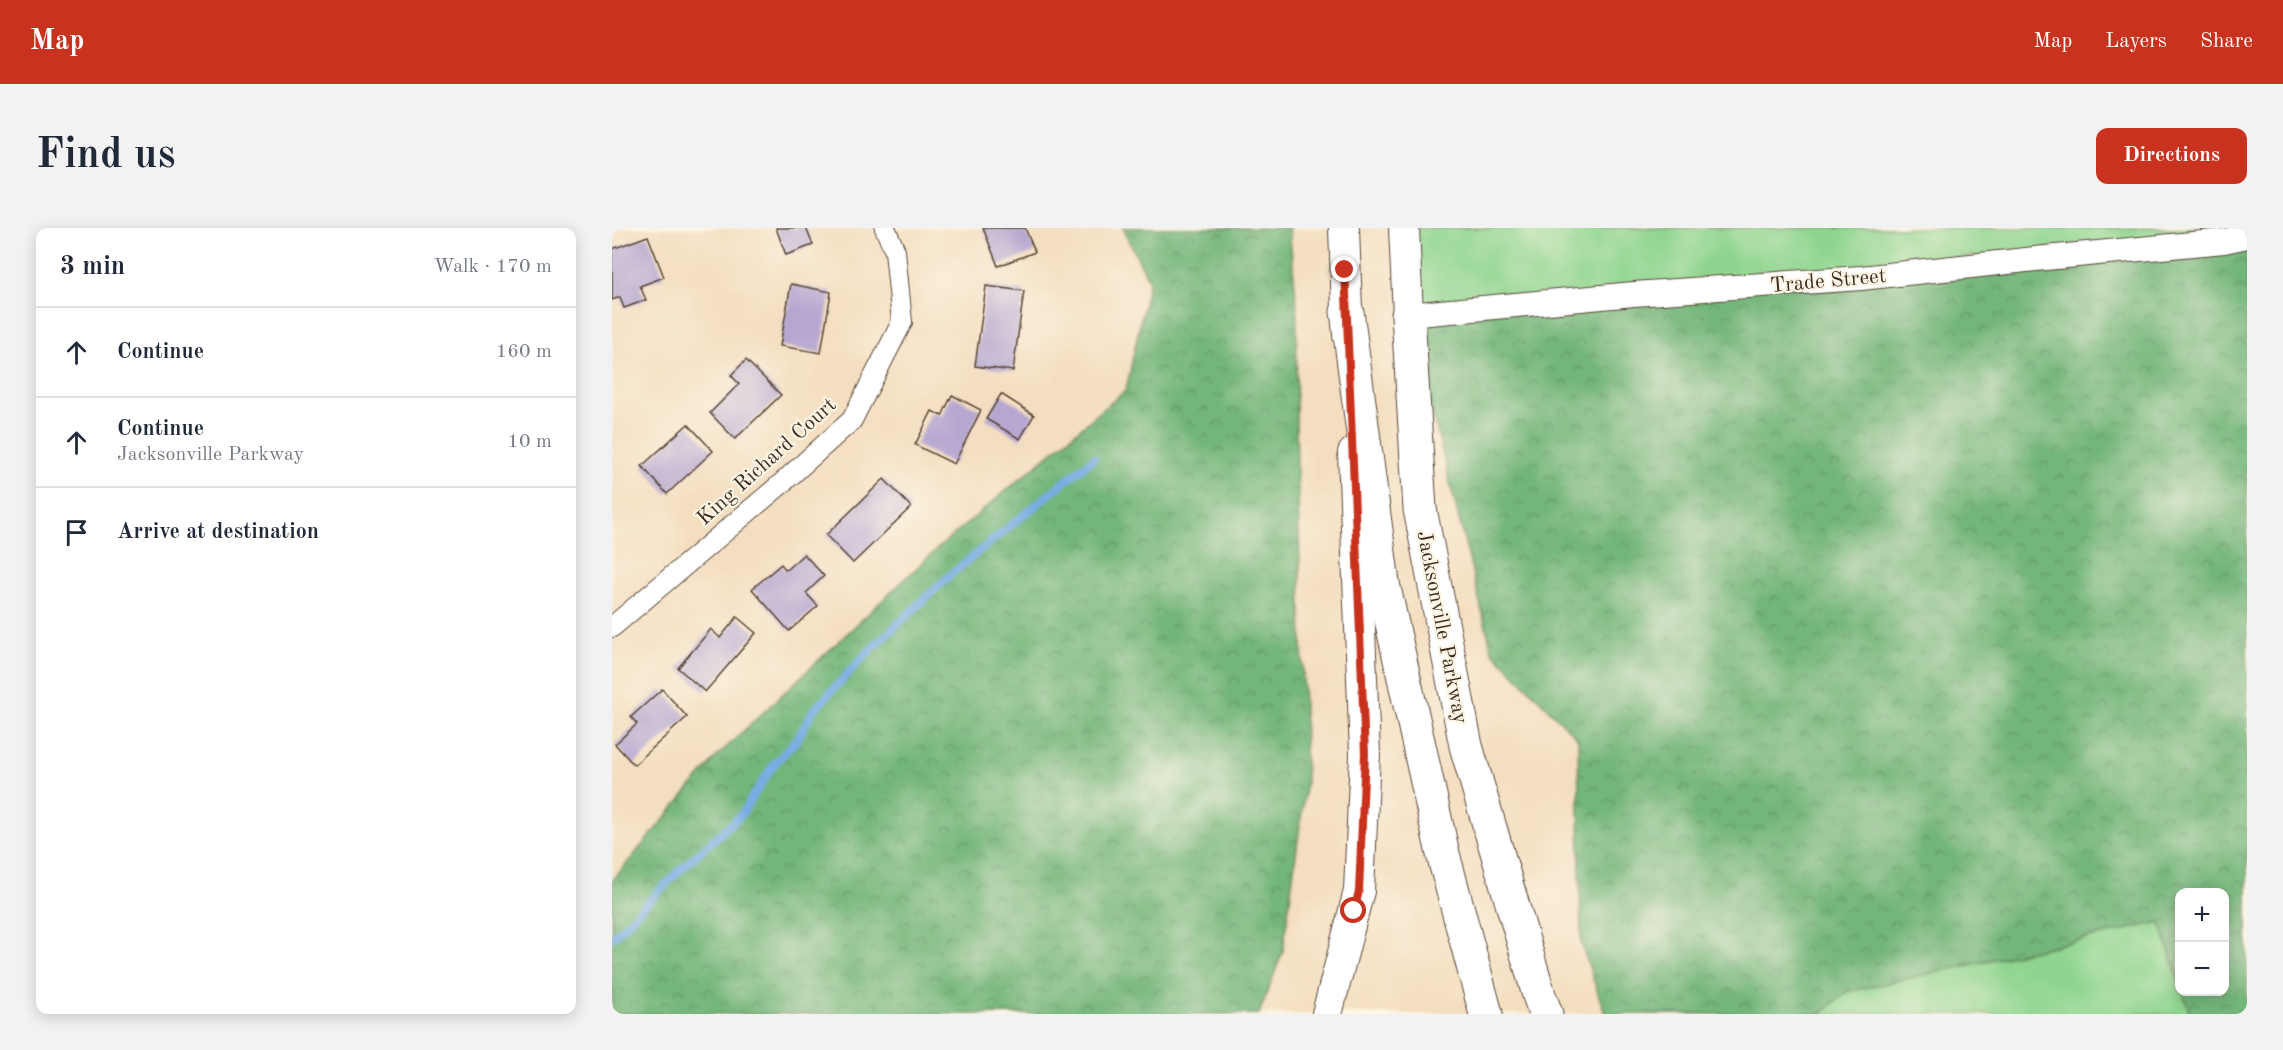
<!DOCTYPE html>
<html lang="en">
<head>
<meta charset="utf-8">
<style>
  :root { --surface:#fff; --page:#f2f2f3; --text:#1f2937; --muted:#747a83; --line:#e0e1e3; --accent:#c8321e }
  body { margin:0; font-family:"Old Standard TT",serif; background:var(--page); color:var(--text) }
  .controls { position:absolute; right:18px; bottom:18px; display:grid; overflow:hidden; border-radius:12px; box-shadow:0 3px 15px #0003 }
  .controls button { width:54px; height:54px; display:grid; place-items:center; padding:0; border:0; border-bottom:2px solid var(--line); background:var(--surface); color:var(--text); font:30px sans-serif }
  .stop { position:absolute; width:18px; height:18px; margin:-14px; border:4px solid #c8321e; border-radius:50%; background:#fff }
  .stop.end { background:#c8321e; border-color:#fff; box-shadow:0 2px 6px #0008 }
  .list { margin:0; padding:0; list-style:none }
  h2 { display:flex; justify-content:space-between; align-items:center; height:78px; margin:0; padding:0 24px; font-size:26px }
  h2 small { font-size:20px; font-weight:400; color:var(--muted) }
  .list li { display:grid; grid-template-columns:39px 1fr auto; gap:18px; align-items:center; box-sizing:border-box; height:90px; padding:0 24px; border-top:2px solid var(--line) }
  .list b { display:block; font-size:22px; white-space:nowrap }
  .list p { margin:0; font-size:20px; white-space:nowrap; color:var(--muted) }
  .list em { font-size:20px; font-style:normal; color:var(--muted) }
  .icon { flex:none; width:33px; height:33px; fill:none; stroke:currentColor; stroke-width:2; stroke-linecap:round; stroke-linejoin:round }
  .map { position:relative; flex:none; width:1635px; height:786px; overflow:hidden; border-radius:12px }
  header { display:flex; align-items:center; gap:36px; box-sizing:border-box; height:84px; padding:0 30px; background:var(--accent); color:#fff }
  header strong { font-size:28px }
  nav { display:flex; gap:33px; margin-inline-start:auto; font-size:21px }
  .intro { display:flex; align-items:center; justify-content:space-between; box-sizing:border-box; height:144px; padding:0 36px }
  h1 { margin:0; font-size:42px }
  .button { padding:15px 27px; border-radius:12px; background:var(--accent); color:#fff; font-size:21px; font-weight:700 }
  main { display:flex; gap:36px; padding:0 36px }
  aside { flex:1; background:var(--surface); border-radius:12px; box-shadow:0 3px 15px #0003 }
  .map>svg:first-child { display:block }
</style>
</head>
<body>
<header>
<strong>Map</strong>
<nav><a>Map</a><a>Layers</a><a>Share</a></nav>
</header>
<div class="intro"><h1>Find us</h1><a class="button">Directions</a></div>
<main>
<aside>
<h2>3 min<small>Walk · 170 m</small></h2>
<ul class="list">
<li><svg class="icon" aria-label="ahead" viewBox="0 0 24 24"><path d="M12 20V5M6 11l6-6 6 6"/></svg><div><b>Continue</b></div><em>160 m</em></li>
<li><svg class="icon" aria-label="ahead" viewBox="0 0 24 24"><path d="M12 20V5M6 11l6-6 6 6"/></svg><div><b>Continue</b><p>Jacksonville Parkway</p></div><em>10 m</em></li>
<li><svg class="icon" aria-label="arrive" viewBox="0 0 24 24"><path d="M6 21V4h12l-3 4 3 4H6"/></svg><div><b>Arrive at destination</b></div></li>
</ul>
</aside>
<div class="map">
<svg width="1635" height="786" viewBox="0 0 1635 786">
  <defs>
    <pattern id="forest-crowns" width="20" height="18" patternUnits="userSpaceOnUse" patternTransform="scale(1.5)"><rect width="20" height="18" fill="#73b67a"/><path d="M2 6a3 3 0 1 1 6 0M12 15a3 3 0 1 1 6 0" fill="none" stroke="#609463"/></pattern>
  </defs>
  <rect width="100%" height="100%" fill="#fcf5e5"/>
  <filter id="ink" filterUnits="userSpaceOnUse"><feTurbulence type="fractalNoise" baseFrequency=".0167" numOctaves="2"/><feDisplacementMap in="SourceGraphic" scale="12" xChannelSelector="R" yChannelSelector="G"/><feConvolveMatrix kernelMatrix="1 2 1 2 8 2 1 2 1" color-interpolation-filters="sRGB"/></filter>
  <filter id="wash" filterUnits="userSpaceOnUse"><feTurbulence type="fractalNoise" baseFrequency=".008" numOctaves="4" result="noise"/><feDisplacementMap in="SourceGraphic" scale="24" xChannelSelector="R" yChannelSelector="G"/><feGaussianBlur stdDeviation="1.35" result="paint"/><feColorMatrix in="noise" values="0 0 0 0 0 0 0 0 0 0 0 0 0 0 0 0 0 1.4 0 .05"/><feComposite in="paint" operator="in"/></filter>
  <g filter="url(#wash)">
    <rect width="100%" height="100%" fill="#f4dec0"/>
    <path fill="#8fd58f" stroke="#658056" stroke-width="1.5" d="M 792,0 L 1635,0 L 796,87 Z
      M 1548,694 L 1567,753 L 1568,764 L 1571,764 L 1578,786 L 1208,786 L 1235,764 Z"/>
    <path fill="url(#forest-crowns)" stroke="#57704c" stroke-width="1.5" d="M 511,0 L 677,0 L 685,78 L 684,196 L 694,553 L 671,723 L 647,786 L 0,786 L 0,653 L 106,527 L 326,320 L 514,162 L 537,53 Z
      M 1635,8 L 1635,786 L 1578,786 L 1571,764 L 1612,764 L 1612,664 L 1568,664 L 1567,753 L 1548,694 L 1235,764 L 1208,786 L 993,786 L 969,715 L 966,511 L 880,423 L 796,87 Z"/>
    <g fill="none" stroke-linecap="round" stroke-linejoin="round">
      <path stroke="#78ade5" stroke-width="8" d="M 0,710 L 72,638 L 129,587 L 162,536 L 185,511 L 201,483 L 252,428 L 338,347 L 482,230"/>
    </g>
    <g id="blocks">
      <path fill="#b6a7d0" d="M 164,0 L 194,0 L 201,17 L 174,27 Z
        M 371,0 L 413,0 L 423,24 L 386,38 Z
        M 36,8 L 52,49 L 28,58 L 34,72 L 12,80 L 8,69 L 0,72 L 0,21 Z
        M 179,56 L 219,64 L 209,125 L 168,118 Z
        M 374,58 L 412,63 L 401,143 L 363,138 Z
        M 134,132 L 169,167 L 123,211 L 98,185 L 127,156 L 119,147 Z
        M 389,166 L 422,187 L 408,211 L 374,191 Z
        M 340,167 L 369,182 L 342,236 L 303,217 L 320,183 L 330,188 Z
        M 76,196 L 101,223 L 55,266 L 30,238 Z
        M 272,251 L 299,279 L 241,335 L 214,307 Z
        M 192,326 L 212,348 L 194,365 L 206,378 L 177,403 L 140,361 L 169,336 L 174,342 Z
        M 125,389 L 144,405 L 93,464 L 66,440 L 99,401 L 108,410 Z
        M 50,461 L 75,489 L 22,537 L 3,516 L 25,496 L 19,489 Z"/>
    </g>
  </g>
  <g filter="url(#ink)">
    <use href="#blocks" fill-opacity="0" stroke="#574536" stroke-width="1.5"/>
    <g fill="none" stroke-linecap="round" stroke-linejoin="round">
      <defs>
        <path id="minor" d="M 0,399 L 169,256 L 240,192 L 290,94 L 283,23 L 273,0"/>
        <path id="tertiary" d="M 796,87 L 1022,66 L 1249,50 L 1423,31 L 1612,13 L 1635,8"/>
        <path id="primary" d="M 732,0 L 736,108
          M 792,0 L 796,87
          M 715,786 L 747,663 L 753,526 L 741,225"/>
        <path id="motorway" d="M 735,84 L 771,355 L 831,626 L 874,786
          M 796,87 L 808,281 L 854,518 L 927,767 L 934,786"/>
      </defs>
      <use href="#minor" stroke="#574536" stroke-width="22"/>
      <use href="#tertiary" stroke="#574536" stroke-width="26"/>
      <use href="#primary" stroke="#574536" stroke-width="32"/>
      <use href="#motorway" stroke="#574536" stroke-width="35"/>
      <use href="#minor" stroke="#fff" stroke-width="20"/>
      <use href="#tertiary" stroke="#fff" stroke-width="24"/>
      <use href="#primary" stroke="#fff" stroke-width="30"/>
      <use href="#motorway" stroke="#fff" stroke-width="33"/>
    </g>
  </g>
  <g fill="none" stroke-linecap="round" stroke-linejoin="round" filter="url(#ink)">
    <path stroke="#c8321e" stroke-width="8" d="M 733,42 L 753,526 L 747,663 L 742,683"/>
  </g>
  <g text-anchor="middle" stroke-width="4.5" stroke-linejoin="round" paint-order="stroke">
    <g font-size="21" fill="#3b2a1e" stroke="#fcf5e5">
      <text transform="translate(1216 52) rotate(-5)" y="7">Trade Street</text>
      <text transform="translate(154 233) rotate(-42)" y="7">King Richard Court</text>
      <text transform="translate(831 399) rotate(79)" y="7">Jacksonville Parkway</text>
    </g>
  </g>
</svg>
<div class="controls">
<button>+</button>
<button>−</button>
</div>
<div class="stop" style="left:742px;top:683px"></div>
<div class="stop end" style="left:733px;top:42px"></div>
</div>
</main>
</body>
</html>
